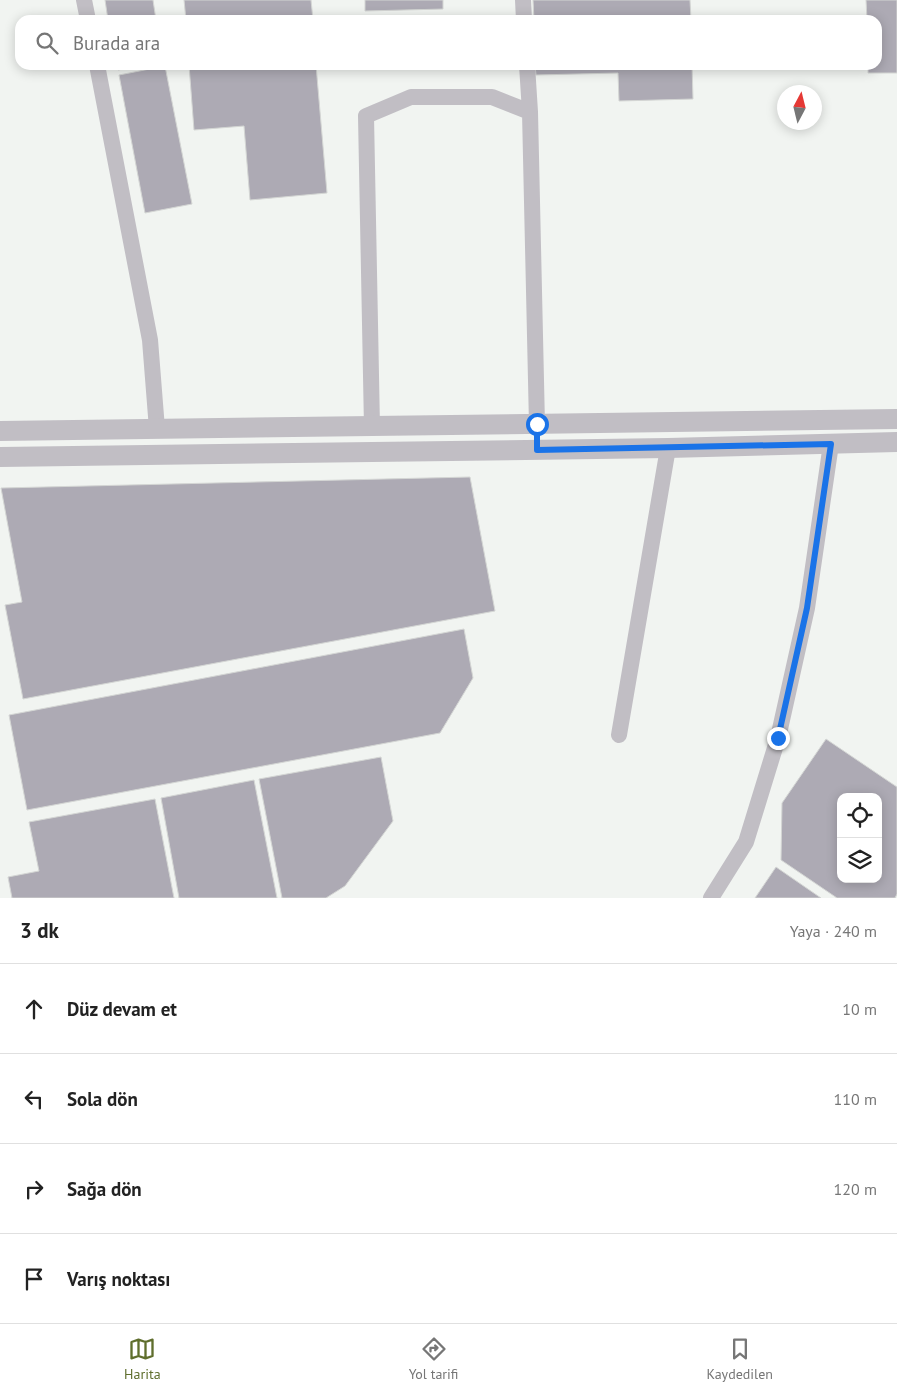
<!DOCTYPE html>
<html lang="tr">
<head>
<meta charset="utf-8">
<style>
  :root { --surface:#fff; --page:#f6f6f6; --text:#222; --muted:#767676; --line:#e0e0e0; --accent:#5f6e2d }
  body { margin:0; font-family:"PT Sans",sans-serif; background:var(--page); color:var(--text) }
  .controls { position:absolute; right:15px; bottom:15px; display:grid; overflow:hidden; border-radius:10px; box-shadow:0 2px 12px #0003 }
  .controls button { width:45px; height:45px; display:grid; place-items:center; padding:0; border:0; border-bottom:1px solid var(--line); background:var(--surface); color:var(--text); font:25px sans-serif }
  .compass { position:absolute; left:777px; top:85px; width:45px; height:45px; border-radius:50%; background:var(--surface); box-shadow:0 2px 12px #0003; rotate:7deg }
  .stop { position:absolute; width:15px; height:15px; margin:-11px; border:4px solid #1a73e8; border-radius:50%; background:#fff }
  .stop.end { background:#1a73e8; border-color:#fff; box-shadow:0 1px 5px #0008 }
  .list { margin:0; padding:0; list-style:none }
  h2 { display:flex; justify-content:space-between; align-items:center; height:65px; margin:0; padding:0 20px; font-size:21px }
  h2 small { font-size:16px; font-weight:400; color:var(--muted) }
  .list li { display:grid; grid-template-columns:32px 1fr auto; gap:15px; align-items:center; box-sizing:border-box; height:90px; padding:0 20px; border-top:1px solid var(--line) }
  .list b { display:block; font-size:19px; white-space:nowrap }
  .list em { font-size:16px; font-style:normal; color:var(--muted) }
  .icon { flex:none; width:28px; height:28px; fill:none; stroke:currentColor; stroke-width:2; stroke-linecap:round; stroke-linejoin:round }
  .map { position:relative; flex:none; width:897px; height:898px; overflow:hidden }
  .search { position:absolute; background:var(--surface); box-shadow:0 2px 12px #0003; left:15px; right:15px; top:15px; height:55px; display:flex; align-items:center; gap:12px; box-sizing:border-box; padding:0 18px; border-radius:15px; color:var(--muted); font-size:19px }
  .sheet { height:425px; background:var(--surface) }
  nav { display:flex; justify-content:space-around; align-items:center; box-sizing:border-box; height:70px; border-top:1px solid var(--line); background:var(--surface); font-size:14px; color:var(--muted) }
  nav a { display:grid; justify-items:center; gap:2px }
  nav .on { color:var(--accent) }
  .map>svg:first-child { display:block }
</style>
</head>
<body>
<div class="map">
<svg width="897" height="898" viewBox="0 0 897 898">
  <rect width="100%" height="100%" fill="#f1f4f1"/>
  <path fill="#adaab4" stroke="#d4d6d4" fill-rule="evenodd" d="M 105,0 L 153,0 L 156,20 L 108,20 Z
    M 184,0 L 311,0 L 313,20 L 186,20 Z
    M 365,0 L 443,0 L 443,9 L 365,11 Z
    M 533,0 L 690,0 L 691,20 L 534,20 Z
    M 866,0 L 897,0 L 897,73 L 868,73 L 868,65 L 877,65 L 877,20 L 867,20 Z
    M 117,65 L 144,65 L 118,70 Z
    M 189,65 L 316,65 L 327,193 L 250,200 L 244,126 L 194,130 Z
    M 535,65 L 692,65 L 693,99 L 619,101 L 618,73 L 536,75 Z
    M 165,66 L 192,204 L 145,213 L 119,75 Z
    M 470,477 L 495,611 L 23,699 L 5,605 L 22,602 L 1,488 Z
    M 464,629 L 473,678 L 440,733 L 27,810 L 9,715 Z
    M 826,739 L 897,787 L 897,894 L 895,898 L 837,898 L 781,860 L 782,803 ZM 841,797 L 878,797 L 878,879 L 841,879 Z
    M 381,757 L 393,821 L 345,886 L 326,898 L 282,898 L 259,779 Z
    M 254,780 L 277,898 L 179,898 L 161,798 Z
    M 155,799 L 174,898 L 12,898 L 8,877 L 39,871 L 29,822 Z
    M 776,867 L 821,898 L 755,898 Z"/>
  <g fill="none" stroke-linecap="round" stroke-linejoin="round">
    <path stroke="#c1bec4" stroke-width="16" d="M 84,0 L 88,20
      M 523,0 L 524,20
      M 97,65 L 150,340 L 157,429
      M 527,65 L 530,112
      M 372,427 L 366,116 L 411,97 L 492,97 L 530,112 L 537,425
      M 619,735 L 668,448
      M 711,898 L 746,842 L 778,738 L 807,608 L 831,444"/>
    <path stroke="#c1bec4" stroke-width="20" d="M 0,431 L 897,419
      M 0,457 L 668,448 L 897,442"/>
  </g>
  <g fill="none" stroke-linecap="round" stroke-linejoin="round">
    <path stroke="#1a73e8" stroke-width="6" d="M 537,424 L 537,450 L 831,444 L 807,608 L 778,738"/>
  </g>
</svg>
<div class="controls">
<button><svg class="icon" aria-label="locate" viewBox="0 0 24 24"><circle cx="12" cy="12" r="6"/><path d="M12 2v4M12 18v4M2 12h4M18 12h4"/></svg></button>
<button><svg class="icon" aria-label="layers" viewBox="0 0 24 24"><path d="M12 4l9 5-9 5-9-5zM3 14l9 5 9-5"/></svg></button>
</div>
<svg class="compass" viewBox="-18 -18 36 36"><path d="M0-13l5 13h-10z" fill="#e53935"/><path d="M0 13l5-13h-10z" fill="#767676"/></svg>
<div class="stop" style="left:537px;top:424px"></div>
<div class="stop end" style="left:778px;top:738px"></div>
<div class="search"><svg class="icon" aria-label="search" viewBox="0 0 24 24"><circle cx="10" cy="10" r="6"/><path d="M15 15l6 6"/></svg>Burada ara</div>
</div>
<section class="sheet">
<h2>3 dk<small>Yaya · 240 m</small></h2>
<ul class="list">
<li><svg class="icon" aria-label="ahead" viewBox="0 0 24 24"><path d="M12 20V5M6 11l6-6 6 6"/></svg><div><b>Düz devam et</b></div><em>10 m</em></li>
<li><svg class="icon" aria-label="left" viewBox="0 0 24 24"><path d="M17 20v-9H6M10 6l-5 5 5 5"/></svg><div><b>Sola dön</b></div><em>110 m</em></li>
<li><svg class="icon" aria-label="right" viewBox="0 0 24 24"><path d="M7 20v-9h11M14 6l5 5-5 5"/></svg><div><b>Sağa dön</b></div><em>120 m</em></li>
<li><svg class="icon" aria-label="arrive" viewBox="0 0 24 24"><path d="M6 21V4h12l-3 4 3 4H6"/></svg><div><b>Varış noktası</b></div></li>
</ul>
</section>
<nav>
<a class="on"><svg class="icon" aria-label="map" viewBox="0 0 24 24"><path d="M3 6l6-2 6 2 6-2v14l-6 2-6-2-6 2zM9 4v14M15 6v14"/></svg>Harita</a>
<a><svg class="icon" aria-label="directions" viewBox="0 0 24 24"><path d="M12 3l9 9-9 9-9-9zM9 14v-3h6M13 9l2 2-2 2"/></svg>Yol tarifi</a>
<a><svg class="icon" aria-label="saved" viewBox="0 0 24 24"><path d="M7 4h10v16l-5-4-5 4z"/></svg>Kaydedilen</a>
</nav>
</body>
</html>
